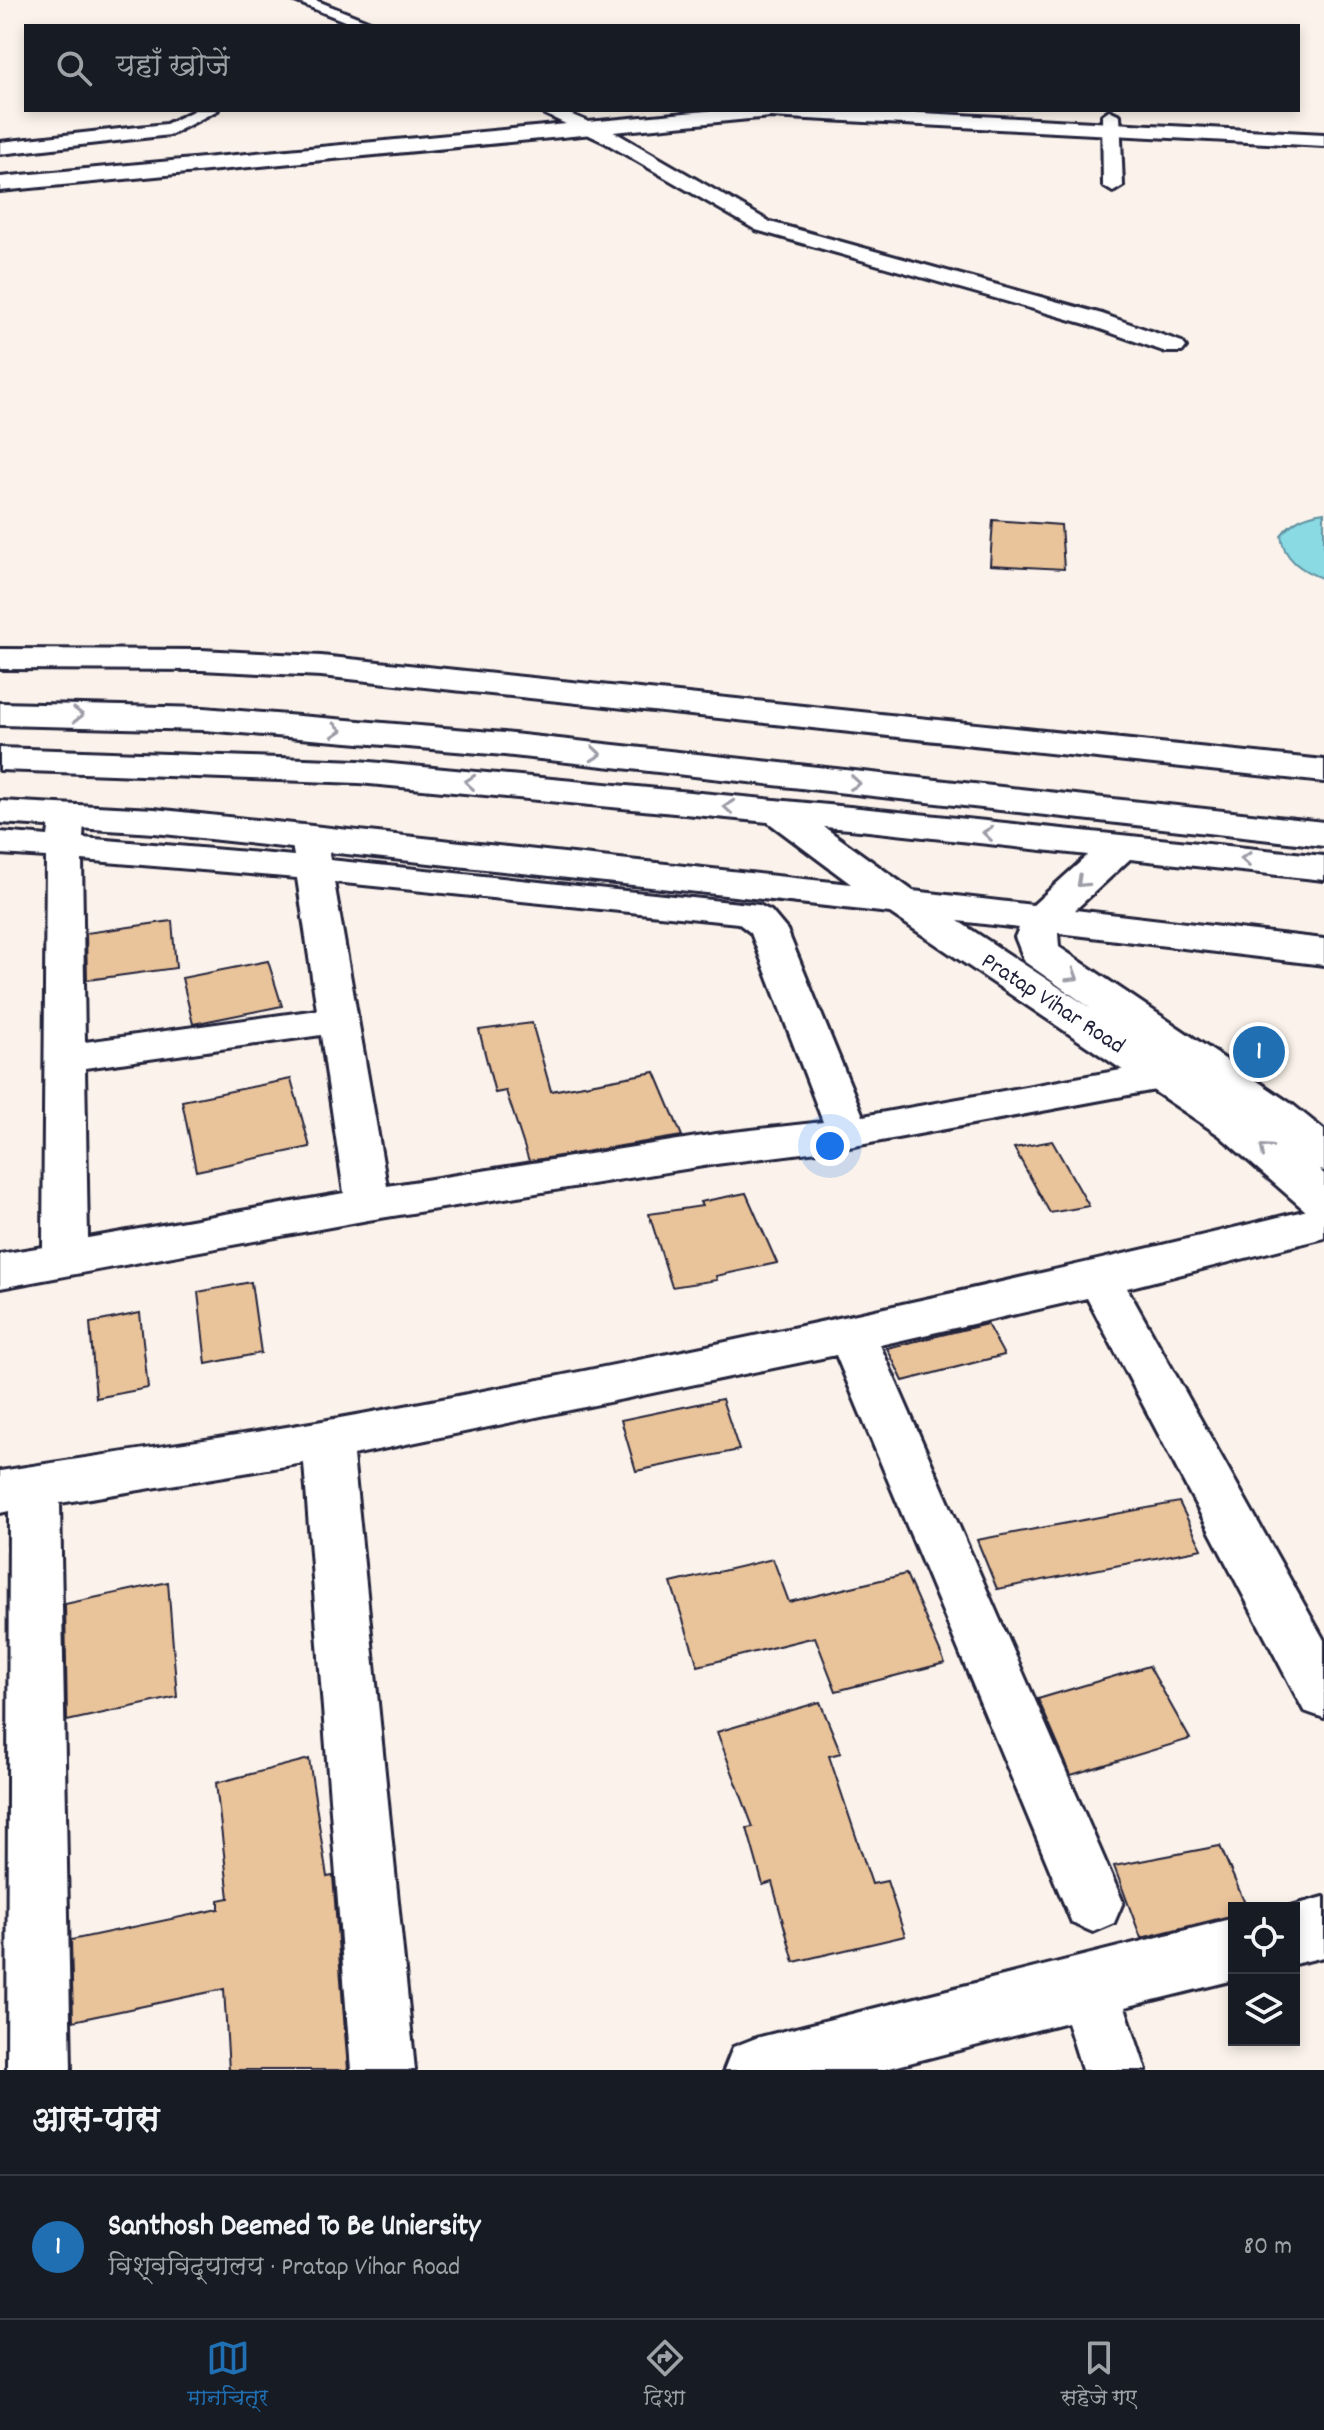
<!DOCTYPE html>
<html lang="hi">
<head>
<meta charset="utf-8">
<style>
  :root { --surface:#171b24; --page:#20242c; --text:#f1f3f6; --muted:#9ea1a6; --line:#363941; --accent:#1f6fb2 }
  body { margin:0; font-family:Dekko,"Playpen Sans Deva",sans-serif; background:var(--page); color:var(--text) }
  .controls { position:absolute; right:24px; bottom:24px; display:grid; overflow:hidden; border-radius:0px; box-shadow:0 4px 12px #0003 }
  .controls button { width:72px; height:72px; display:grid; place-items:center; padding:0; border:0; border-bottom:2px solid var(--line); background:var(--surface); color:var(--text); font:40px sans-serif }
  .you { position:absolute; left:830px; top:1146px; width:28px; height:28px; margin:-20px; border:6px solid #fff; border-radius:50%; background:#1a73e8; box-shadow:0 0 0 12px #1a73e833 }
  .badge { display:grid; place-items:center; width:52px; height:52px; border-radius:50%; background:var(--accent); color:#fff; font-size:26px; font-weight:700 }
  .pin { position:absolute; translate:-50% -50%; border:4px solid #fff; box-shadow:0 2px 8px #0006 }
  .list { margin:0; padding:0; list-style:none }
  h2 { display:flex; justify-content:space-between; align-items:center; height:104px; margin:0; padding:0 32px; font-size:34px }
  h2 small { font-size:26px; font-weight:400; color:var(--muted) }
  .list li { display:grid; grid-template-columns:52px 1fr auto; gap:24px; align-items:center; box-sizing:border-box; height:144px; padding:0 32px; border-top:2px solid var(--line) }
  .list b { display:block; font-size:30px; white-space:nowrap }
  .list p { margin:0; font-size:26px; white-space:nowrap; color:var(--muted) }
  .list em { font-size:26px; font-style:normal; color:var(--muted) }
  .icon { flex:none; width:44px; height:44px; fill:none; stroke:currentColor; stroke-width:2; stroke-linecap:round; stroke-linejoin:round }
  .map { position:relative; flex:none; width:1324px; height:2070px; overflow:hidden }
  .search { position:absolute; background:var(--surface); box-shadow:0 4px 12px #0003; left:24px; right:24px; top:24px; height:88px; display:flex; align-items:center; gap:20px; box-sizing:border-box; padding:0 28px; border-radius:0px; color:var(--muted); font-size:30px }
  .sheet { height:248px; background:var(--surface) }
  nav { display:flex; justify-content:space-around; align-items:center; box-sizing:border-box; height:112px; border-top:2px solid var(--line); background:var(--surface); font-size:22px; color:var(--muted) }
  nav a { display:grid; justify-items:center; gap:4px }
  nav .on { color:var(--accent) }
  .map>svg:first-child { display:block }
</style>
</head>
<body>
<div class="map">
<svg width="1324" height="2070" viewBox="0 0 1324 2070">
  <rect width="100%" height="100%" fill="#fbf3eb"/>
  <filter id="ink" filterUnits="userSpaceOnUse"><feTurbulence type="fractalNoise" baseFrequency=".0125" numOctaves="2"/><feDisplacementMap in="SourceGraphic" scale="16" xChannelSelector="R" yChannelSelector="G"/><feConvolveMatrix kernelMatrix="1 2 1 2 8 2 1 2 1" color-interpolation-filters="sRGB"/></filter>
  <g filter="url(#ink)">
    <path fill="#89dae3" stroke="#6090a0" stroke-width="2" d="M 1324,512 L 1324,579 C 1302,571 1283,559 1281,535 C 1293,520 1305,515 1324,512 Z"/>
    <path fill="#e9c39a" stroke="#22223b" stroke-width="2" d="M 993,520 L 1061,525 L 1064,569 L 990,565 Z
      M 172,921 L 176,968 L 87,980 L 86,933 Z
      M 268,961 L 282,1006 L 193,1024 L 182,978 Z
      M 532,1023 L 551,1091 L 655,1072 L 682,1136 L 529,1161 L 506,1091 L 495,1093 L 479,1030 Z
      M 291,1079 L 310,1147 L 196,1171 L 182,1101 Z
      M 1052,1141 L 1089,1206 L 1050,1213 L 1014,1148 Z
      M 746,1193 L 777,1263 L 716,1276 L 717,1280 L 672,1287 L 649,1214 L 702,1206 L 700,1202 Z
      M 251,1282 L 261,1353 L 206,1364 L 198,1292 Z
      M 140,1313 L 148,1388 L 96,1398 L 90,1323 Z
      M 987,1324 L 1004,1355 L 903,1381 L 887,1348 Z
      M 722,1399 L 739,1450 L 636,1471 L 621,1420 Z
      M 1179,1502 L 1202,1549 L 997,1589 L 977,1540 Z
      M 773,1559 L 789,1602 L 906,1574 L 945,1663 L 836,1691 L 815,1637 L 698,1666 L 671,1583 Z
      M 168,1582 L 177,1697 L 67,1721 L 65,1604 Z
      M 1149,1666 L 1190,1739 L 1071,1775 L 1038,1699 Z
      M 820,1702 L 841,1753 L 829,1756 L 872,1884 L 887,1881 L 905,1936 L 794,1962 L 772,1882 L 763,1885 L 747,1828 L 753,1827 L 717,1732 Z
      M 309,1759 L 327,1877 L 333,1876 L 348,2070 L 229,2070 L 224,1989 L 73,2021 L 71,1940 L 219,1909 L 219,1900 L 229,1898 L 216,1783 Z
      M 1220,1846 L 1247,1908 L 1234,1908 L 1234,1915 L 1141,1938 L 1114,1866 Z"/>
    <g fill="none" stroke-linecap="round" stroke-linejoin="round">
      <defs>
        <path id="street" d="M 292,0 L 315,0 L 380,26 L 357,26 Z
          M 195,110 L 218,110 L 170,135 L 0,154 L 0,142 L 166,124 Z
          M 536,110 L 560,110 L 618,134 L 770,222 L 1102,314 L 1182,342 L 1186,347 L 1182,352 L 1166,352 L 1086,324 L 756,230 L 604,142 Z
          M 1109,110 L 1120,115 L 1123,186 L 1113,192 L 1103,186 L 1102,115 Z
          M 67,811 L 79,814 L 84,821 L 83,838 L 294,856 L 292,845 L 297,837 L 310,834 L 323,837 L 328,845 L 330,860 L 759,905 L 771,911 L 787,930 L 863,1116 L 1166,1062 L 1180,1065 L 1186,1075 L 1180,1085 L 1166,1088 L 849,1147 L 716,1164 L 368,1220 L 0,1288 L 0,1254 L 43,1247 L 46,857 L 0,854 L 0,832 L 48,836 L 50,821 L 55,814 ZM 82,860 L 297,878 L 317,1010 L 85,1042 ZM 334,882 L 738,923 L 751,933 L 823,1122 L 716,1134 L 387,1186 ZM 321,1035 L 344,1193 L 88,1238 L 85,1068 Z
          M 1324,1206 L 1324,1238 L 1127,1288 L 1324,1640 L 1324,1718 L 1304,1711 L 1087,1298 L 880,1345 L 1123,1902 L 1114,1923 L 1093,1932 L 1072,1923 L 836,1355 L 353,1455 L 415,2070 L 351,2070 L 304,1463 L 60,1503 L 71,2070 L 7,2070 L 9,1511 L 0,1513 L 0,1471 C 121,1452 242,1436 362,1414 C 685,1354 1005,1284 1324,1206 Z
          M 1324,1897 L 1324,1957 L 1294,1964 L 1294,1908 L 1284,1908 Z
          M 1234,1918 L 1234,1980 L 1125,2007 L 1146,2070 L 1082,2070 L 1067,2022 L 882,2070 L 724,2070 L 733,2047 L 756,2038 Z"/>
        <path id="secondary" d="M 717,110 L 865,110 L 1324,134 L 1324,146 L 770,117 L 0,191 L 0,177 Z
          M 0,649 L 201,650 L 321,656 L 1324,760 L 1324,782 L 321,676 L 201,670 L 0,669 Z
          M 0,703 L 204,708 L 504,733 L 1324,822 L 1324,846 L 504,755 L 204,730 L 0,725 Z
          M 0,748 L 359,761 L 850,807 L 1324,856 L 1324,880 L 1130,859 L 1075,910 L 1324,939 L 1324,965 L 1058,933 L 1059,947 L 1293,1105 L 1324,1130 L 1324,1171 L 1320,1170 L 1324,1174 L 1324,1217 L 1307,1212 L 1219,1135 L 890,913 L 154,833 L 0,823 L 0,801 L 154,809 L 851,884 L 768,822 L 359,783 L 0,770 ZM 824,827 L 850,829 L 1088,855 L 1033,905 L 913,891 ZM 958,921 L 1019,928 L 1015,937 L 1025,962 L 1092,1009 Z"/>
      </defs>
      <use href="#street" stroke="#22223b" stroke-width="6"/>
      <use href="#secondary" stroke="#22223b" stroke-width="6"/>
      <use href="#street" fill="#fff" fill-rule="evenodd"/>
      <use href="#secondary" fill="#fff" fill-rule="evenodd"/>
    </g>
    <defs><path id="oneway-chevron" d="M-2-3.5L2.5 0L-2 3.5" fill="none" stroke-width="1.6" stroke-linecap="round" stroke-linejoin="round" transform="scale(2)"/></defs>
    <g stroke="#9c9ca7">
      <use href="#oneway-chevron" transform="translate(78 715)"/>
      <use href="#oneway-chevron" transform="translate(337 730) rotate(5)"/>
      <use href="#oneway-chevron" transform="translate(596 754) rotate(6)"/>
      <use href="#oneway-chevron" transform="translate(470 782) rotate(-175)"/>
      <use href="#oneway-chevron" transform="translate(855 783) rotate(6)"/>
      <use href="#oneway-chevron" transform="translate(729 807) rotate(-175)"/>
      <use href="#oneway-chevron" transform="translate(988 833) rotate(-174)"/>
      <use href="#oneway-chevron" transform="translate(1246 859) rotate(-174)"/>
      <use href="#oneway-chevron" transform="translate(1082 882) rotate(137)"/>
      <use href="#oneway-chevron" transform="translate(1073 976) rotate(32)"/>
      <use href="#oneway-chevron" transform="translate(1265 1149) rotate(-139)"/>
    </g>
  </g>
  <g text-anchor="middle" stroke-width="7" stroke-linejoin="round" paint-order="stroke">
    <g font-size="24" fill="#22223b" stroke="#fff">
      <text transform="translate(1054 1002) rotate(33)" y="8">Pratap Vihar Road</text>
    </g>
  </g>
</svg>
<div class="controls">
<button><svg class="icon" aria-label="locate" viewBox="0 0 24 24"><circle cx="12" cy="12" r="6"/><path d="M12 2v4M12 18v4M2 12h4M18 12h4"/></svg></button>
<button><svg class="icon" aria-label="layers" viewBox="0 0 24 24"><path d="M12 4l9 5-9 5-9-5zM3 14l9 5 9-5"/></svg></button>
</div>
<div class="you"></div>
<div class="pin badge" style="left:1259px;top:1052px">1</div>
<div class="search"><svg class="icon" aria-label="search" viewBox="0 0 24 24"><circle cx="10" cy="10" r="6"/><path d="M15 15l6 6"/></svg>यहाँ खोजें</div>
</div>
<section class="sheet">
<h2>आस-पास<small></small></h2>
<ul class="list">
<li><span class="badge">1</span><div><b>Santhosh Deemed To Be Uniersity</b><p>विश्वविद्यालय · Pratap Vihar Road</p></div><em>80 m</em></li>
</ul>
</section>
<nav>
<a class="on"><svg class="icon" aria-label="map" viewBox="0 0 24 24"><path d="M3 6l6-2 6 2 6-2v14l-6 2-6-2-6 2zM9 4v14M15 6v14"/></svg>मानचित्र</a>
<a><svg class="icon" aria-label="directions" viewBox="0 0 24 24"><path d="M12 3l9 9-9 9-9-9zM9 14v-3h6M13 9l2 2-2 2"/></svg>दिशा</a>
<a><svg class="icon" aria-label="saved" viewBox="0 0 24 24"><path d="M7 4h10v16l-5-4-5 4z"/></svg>सहेजे गए</a>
</nav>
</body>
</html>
